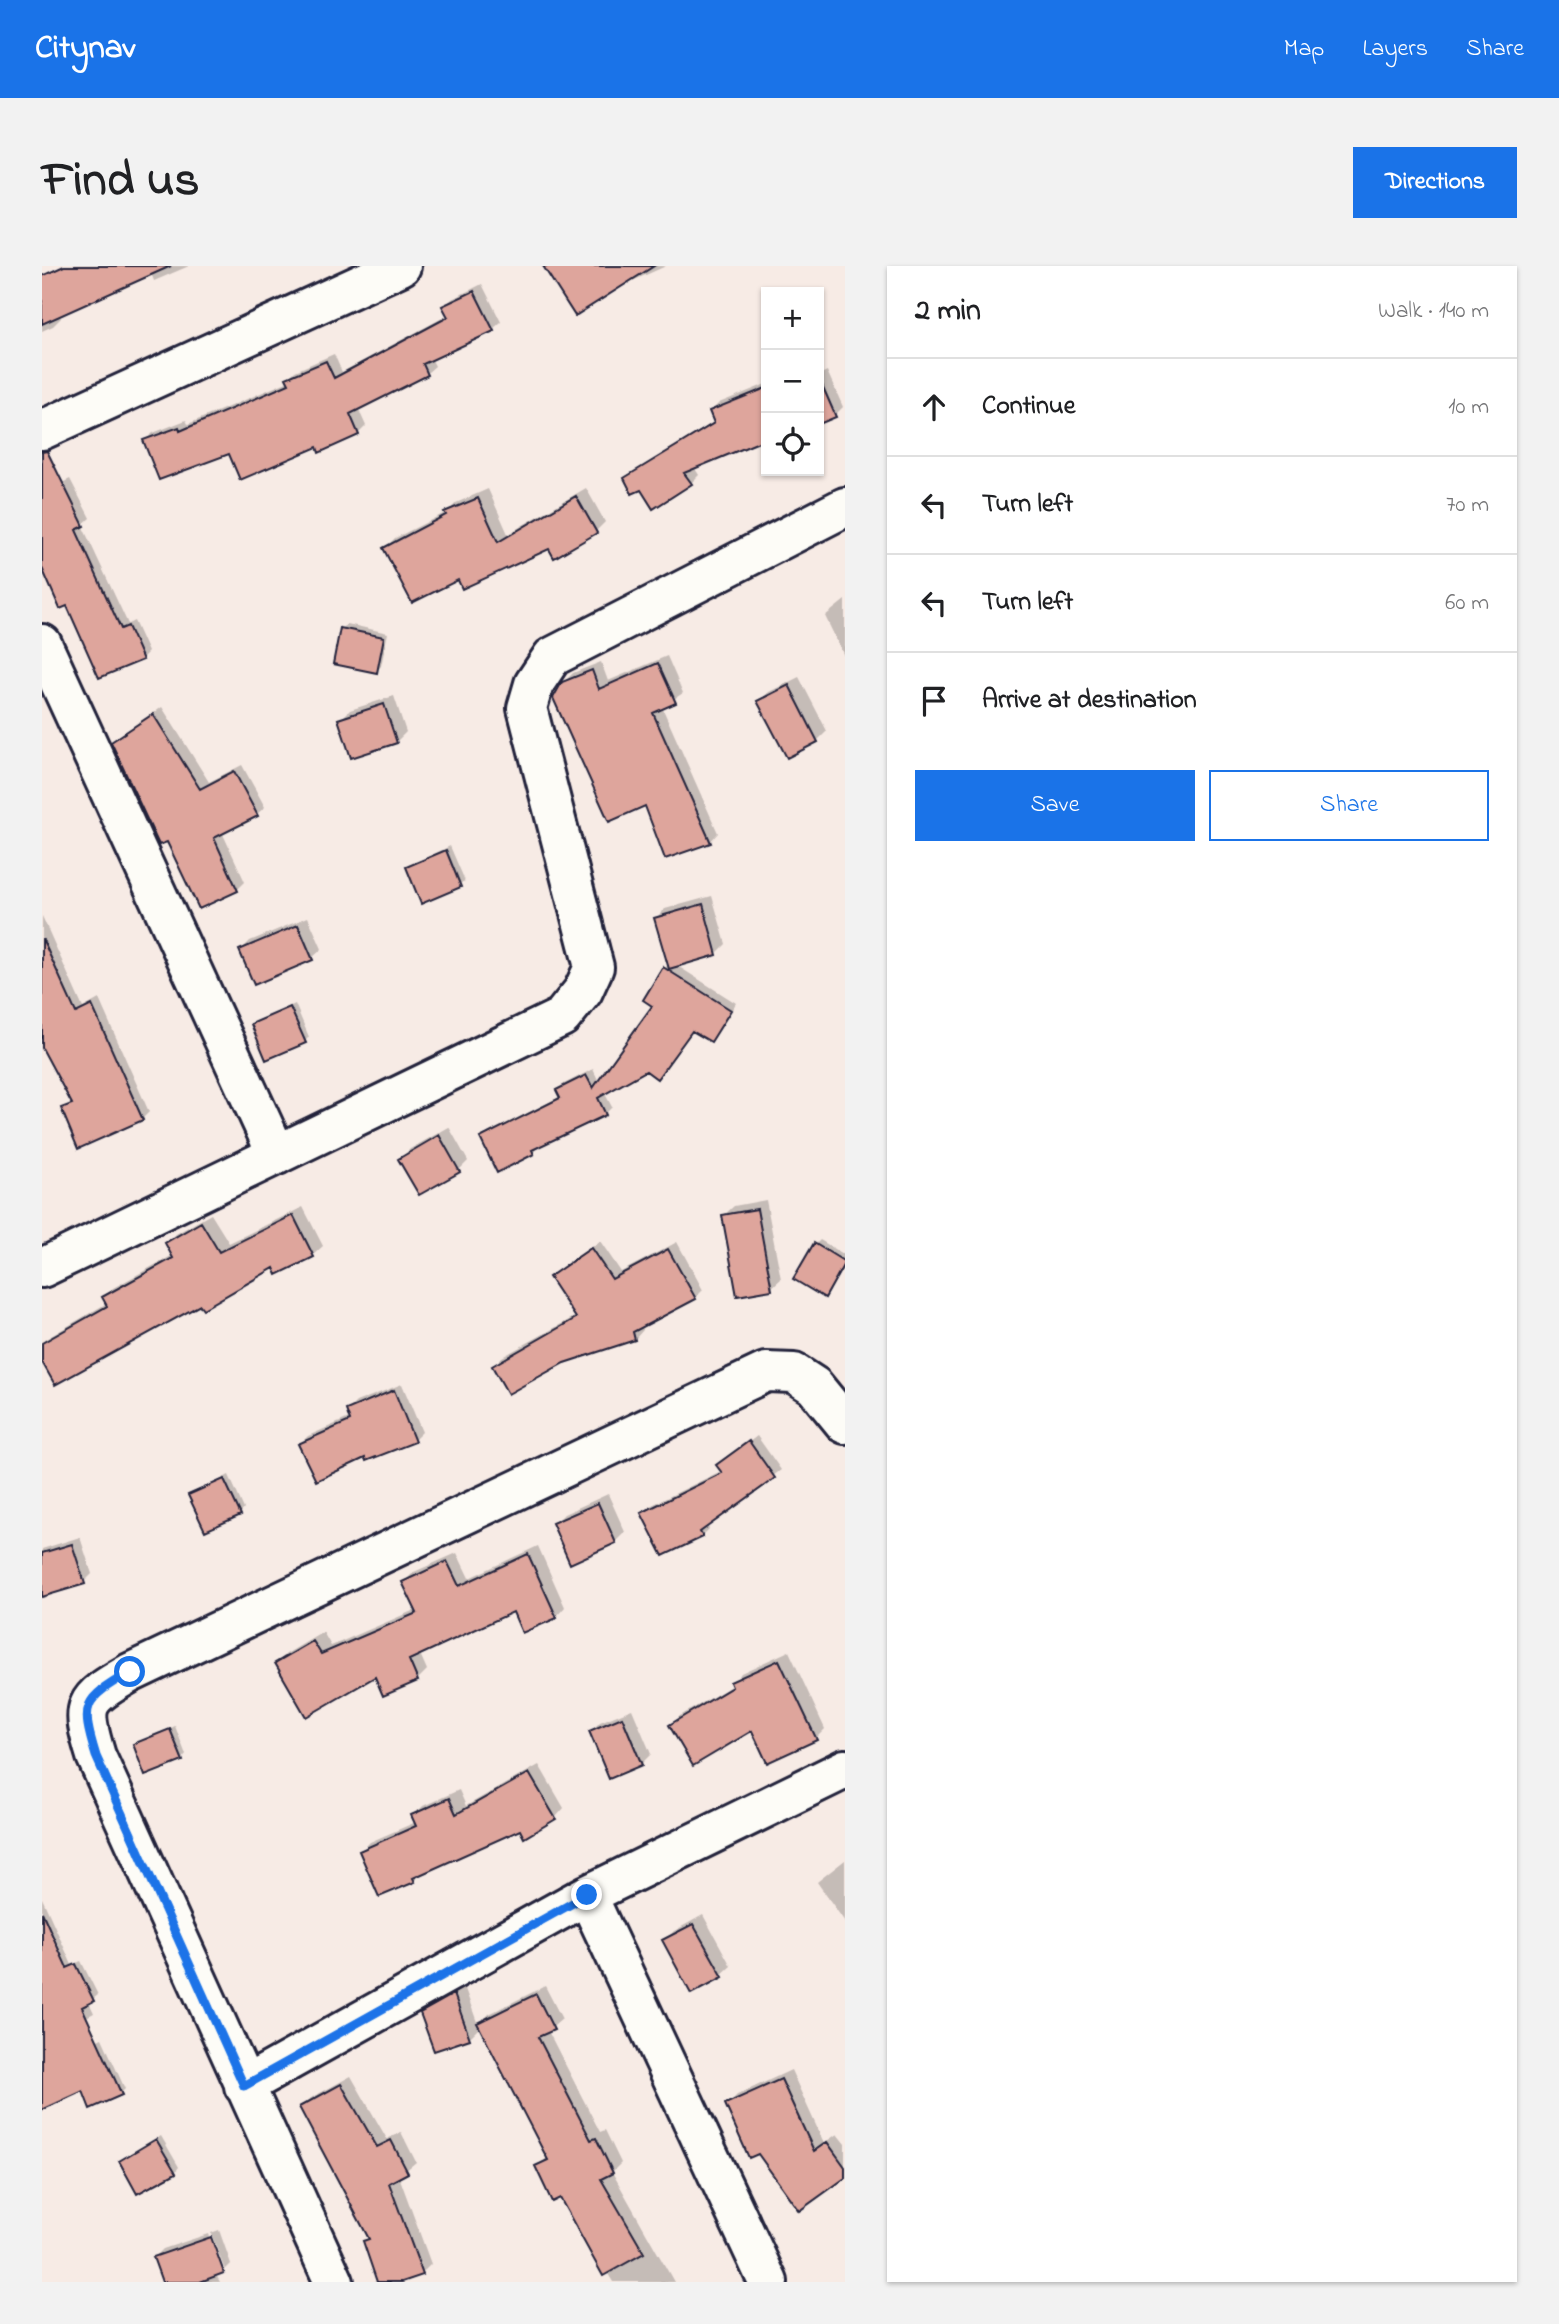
<!DOCTYPE html>
<html lang="en">
<head>
<meta charset="utf-8">
<style>
  :root { --surface:#fff; --page:#f2f2f2; --text:#202124; --muted:#757577; --line:#e0e0e0; --accent:#1a73e8 }
  body { margin:0; font-family:"Indie Flower",sans-serif; background:var(--page); color:var(--text) }
  .controls { position:absolute; right:21px; top:21px; display:grid; overflow:hidden; border-radius:0px; box-shadow:0 2px 5px #0004 }
  .controls button { width:63px; height:63px; display:grid; place-items:center; padding:0; border:0; border-bottom:2px solid var(--line); background:var(--surface); color:var(--text); font:35px sans-serif }
  .stop { position:absolute; width:21px; height:21px; margin:-16px; border:5px solid #1a73e8; border-radius:50%; background:#fff }
  .stop.end { background:#1a73e8; border-color:#fff; box-shadow:0 2px 7px #0008 }
  .list { margin:0; padding:0; list-style:none }
  h2 { display:flex; justify-content:space-between; align-items:center; height:91px; margin:0; padding:0 28px; font-size:30px }
  h2 small { font-size:23px; font-weight:400; color:var(--muted) }
  .list li { display:grid; grid-template-columns:46px 1fr auto; gap:21px; align-items:center; box-sizing:border-box; height:98px; padding:0 28px; border-top:2px solid var(--line) }
  .list b { display:block; font-size:26px; white-space:nowrap }
  .list em { font-size:23px; font-style:normal; color:var(--muted) }
  .actions { display:flex; gap:14px; padding:21px 28px }
  .actions a { flex:1; padding:16px 0; border:2px solid var(--accent); border-radius:0px; text-align:center; font-size:24px; color:var(--accent) }
  .actions .main { background:var(--accent); color:#fff }
  .icon { flex:none; width:38px; height:38px; fill:none; stroke:currentColor; stroke-width:2; stroke-linecap:round; stroke-linejoin:round }
  .map { position:relative; flex:none; width:803px; height:2016px; overflow:hidden; border-radius:0px }
  header { display:flex; align-items:center; gap:42px; box-sizing:border-box; height:98px; padding:0 35px; background:var(--accent); color:#fff }
  header strong { font-size:33px }
  nav { display:flex; gap:38px; margin-inline-start:auto; font-size:24px }
  .intro { display:flex; align-items:center; justify-content:space-between; box-sizing:border-box; height:168px; padding:0 42px }
  h1 { margin:0; font-size:49px }
  .button { padding:18px 32px; border-radius:0px; background:var(--accent); color:#fff; font-size:24px; font-weight:700 }
  main { display:flex; gap:42px; padding:0 42px }
  aside { flex:1; background:var(--surface); border-radius:0px; box-shadow:0 2px 5px #0004 }
  .map>svg:first-child { display:block }
</style>
</head>
<body>
<header>
<strong>Citynav</strong>
<nav><a>Map</a><a>Layers</a><a>Share</a></nav>
</header>
<div class="intro"><h1>Find us</h1><a class="button">Directions</a></div>
<main>
<div class="map">
<svg width="803" height="2016" viewBox="0 0 803 2016">
  <rect width="100%" height="100%" fill="#f7ebe5"/>
  <filter id="ink" filterUnits="userSpaceOnUse"><feTurbulence type="fractalNoise" baseFrequency=".0143" numOctaves="2"/><feDisplacementMap in="SourceGraphic" scale="14" xChannelSelector="R" yChannelSelector="G"/><feConvolveMatrix kernelMatrix="1 2 1 2 8 2 1 2 1" color-interpolation-filters="sRGB"/></filter>
  <g filter="url(#ink)">
    <path fill="#0003" d="M 21,0 L 147,0 L 112,15 L 109,7 L 17,48 L 19,52 L 11,60 L 0,65 L 0,16 Z
      M 507,0 L 624,0 L 570,24 Z
      M 440,18 L 459,56 L 451,63 L 389,92 L 393,100 L 385,107 L 316,142 L 324,160 L 316,168 L 275,179 L 187,186 L 103,174 L 111,167 L 144,154 L 146,158 L 247,115 L 246,112 L 253,105 L 292,88 L 300,106 L 406,49 L 402,41 L 410,33 Z
      M 785,105 L 801,141 L 793,149 L 777,156 L 777,109 Z
      M 724,118 L 724,171 L 652,201 L 657,209 L 649,217 L 600,222 L 584,212 L 673,155 L 669,145 L 677,137 Z
      M 28,213 L 48,252 L 40,259 L 86,358 L 92,355 L 106,386 L 100,392 L 0,279 L 0,227 Z
      M 544,222 L 563,256 L 554,265 L 416,312 L 343,282 L 353,272 L 407,245 L 414,237 L 446,223 L 466,268 Z
      M 803,334 L 803,392 L 783,350 Z
      M 305,358 L 346,367 L 339,400 L 335,405 L 300,363 Z
      M 625,390 L 641,427 L 620,441 L 676,567 L 668,576 L 604,538 L 521,417 L 531,407 L 559,396 L 566,415 Z
      M 757,411 L 785,465 L 775,475 L 717,435 L 727,426 Z
      M 352,430 L 364,466 L 354,476 L 298,454 L 308,444 Z
      M 120,441 L 167,516 L 200,499 L 223,541 L 215,548 L 180,566 L 203,616 L 195,624 L 126,574 L 71,477 Z
      M 408,580 L 423,615 L 380,635 L 366,601 Z
      M 670,630 L 684,678 L 674,688 L 634,699 L 694,737 L 675,767 L 668,774 L 651,763 L 615,811 L 604,803 L 562,826 L 570,841 L 563,848 L 497,880 L 491,887 L 440,872 L 447,866 L 519,830 L 516,824 L 522,818 L 551,803 L 557,816 L 613,739 L 622,703 L 627,698 L 614,652 L 623,643 Z
      M 0,650 L 41,742 L 57,733 L 107,846 L 100,853 L 21,843 L 30,835 L 0,778 Z
      M 266,651 L 280,683 L 270,692 L 199,684 L 208,675 Z
      M 253,738 L 267,771 L 263,775 L 211,758 Z
      M 407,861 L 426,895 L 417,904 L 358,893 L 368,883 Z
      M 724,934 L 739,1013 L 729,1022 L 682,949 L 692,940 Z
      M 261,941 L 281,980 L 271,989 L 233,1000 L 159,1036 L 0,1093 L 0,1076 L 4,1073 L 65,1037 L 62,1032 L 71,1022 L 131,989 L 125,978 L 134,968 L 169,948 L 187,977 Z
      M 778,974 L 803,989 L 803,1000 L 783,1030 L 774,978 Z
      M 558,975 L 579,1006 L 635,976 L 661,1024 L 653,1032 L 600,1060 L 601,1064 L 593,1073 L 452,1100 L 460,1091 L 534,1050 L 509,1011 Z
      M 360,1118 L 380,1166 L 372,1174 L 324,1190 L 258,1178 L 266,1170 L 309,1151 L 306,1144 L 314,1136 Z
      M 715,1170 L 739,1204 L 665,1259 L 667,1263 L 660,1270 L 601,1248 L 608,1240 L 681,1204 L 677,1199 Z
      M 187,1209 L 202,1243 L 198,1248 L 148,1229 Z
      M 566,1228 L 583,1266 L 573,1276 L 512,1258 L 522,1248 Z
      M 38,1271 L 50,1308 L 42,1316 L 0,1329 L 0,1283 Z
      M 496,1280 L 523,1341 L 514,1351 L 471,1344 L 378,1388 L 385,1404 L 375,1414 L 235,1397 L 244,1388 L 281,1366 L 289,1380 L 375,1343 L 362,1316 L 372,1306 L 415,1287 L 427,1312 Z
      M 747,1385 L 783,1463 L 774,1472 L 711,1463 L 629,1459 L 638,1450 L 691,1419 L 699,1407 Z
      M 590,1443 L 609,1488 L 599,1498 L 549,1465 L 558,1456 Z
      M 133,1460 L 144,1489 L 140,1494 L 93,1479 Z
      M 497,1499 L 522,1542 L 513,1552 L 479,1562 L 381,1606 L 372,1615 L 319,1585 L 328,1576 L 374,1556 L 371,1550 L 381,1540 L 417,1524 L 424,1540 Z
      M 803,1594 L 803,1656 L 775,1616 Z
      M 0,1632 L 30,1699 L 39,1695 L 56,1729 L 47,1736 L 52,1747 L 23,1762 L 0,1714 Z
      M 661,1649 L 689,1700 L 679,1709 L 622,1675 L 632,1665 Z
      M 422,1720 L 436,1759 L 447,1748 L 503,1720 L 520,1753 L 506,1765 L 558,1866 L 563,1864 L 579,1897 L 570,1906 L 632,2016 L 571,2016 L 518,1930 L 496,1900 L 506,1891 L 439,1760 L 428,1771 L 393,1783 L 380,1748 L 390,1738 Z
      M 60,1772 L 83,1823 L 79,1827 L 41,1823 L 0,1842 L 0,1800 Z
      M 749,1804 L 782,1877 L 795,1868 L 803,1878 L 803,1910 L 757,1943 L 685,1839 L 695,1829 Z
      M 309,1810 L 345,1873 L 359,1866 L 374,1896 L 357,1910 L 389,1998 L 380,2007 L 354,2016 L 337,2016 L 323,1976 L 328,1971 L 259,1842 L 269,1832 Z
      M 119,1870 L 137,1901 L 133,1906 L 79,1895 Z
      M 177,1964 L 189,1998 L 181,2006 L 174,2009 L 178,2016 L 122,2016 L 113,1991 L 121,1983 L 166,1968 L 179,2004 L 183,2004 L 169,1967 Z"/>
    <path fill="#dea59c" stroke="#22223b" stroke-width="2" d="M 22,0 L 129,0 L 0,58 L 0,10 Z
      M 501,0 L 612,0 L 533,50 Z
      M 432,25 L 452,65 L 381,98 L 386,109 L 308,148 L 317,169 L 277,187 L 275,181 L 198,214 L 187,188 L 117,214 L 101,174 L 137,161 L 138,165 L 247,118 L 244,112 L 284,95 L 292,112 L 406,51 L 400,40 Z
      M 777,112 L 794,151 L 777,158 Z
      M 724,122 L 724,173 L 642,207 L 650,218 L 611,243 L 599,224 L 590,228 L 582,212 L 672,157 L 667,145 Z
      M 5,185 L 42,260 L 34,264 L 79,363 L 86,360 L 101,394 L 57,412 L 25,340 L 18,343 L 0,302 L 0,186 Z
      M 534,230 L 555,267 L 512,292 L 507,283 L 420,323 L 416,314 L 370,337 L 341,282 L 404,249 L 402,246 L 436,232 L 456,276 Z
      M 298,362 L 342,371 L 335,407 L 291,398 Z
      M 616,397 L 634,437 L 611,447 L 669,577 L 623,593 L 603,540 L 567,556 L 511,432 L 520,416 L 550,404 L 557,423 Z
      M 747,419 L 776,476 L 745,492 L 715,435 Z
      M 342,438 L 355,477 L 309,492 L 296,453 Z
      M 111,448 L 158,523 L 192,505 L 216,550 L 172,572 L 196,625 L 157,643 L 125,576 L 117,579 L 69,476 Z
      M 404,584 L 419,621 L 379,638 L 364,601 Z
      M 661,638 L 675,689 L 627,703 L 612,652 Z
      M 256,659 L 271,694 L 212,719 L 197,684 Z
      M 0,672 L 34,747 L 50,739 L 101,854 L 36,883 L 19,842 L 30,838 L 0,782 Z
      M 621,701 L 689,744 L 669,776 L 650,765 L 615,813 L 604,805 L 556,832 L 564,849 L 490,884 L 492,888 L 455,907 L 438,872 L 518,832 L 514,824 L 544,809 L 551,822 L 610,740 L 601,734 Z
      M 248,741 L 264,777 L 224,794 L 209,758 Z
      M 397,869 L 418,906 L 377,929 L 356,893 Z
      M 715,943 L 730,1024 L 695,1030 L 680,949 Z
      M 251,949 L 272,991 L 235,1009 L 232,1002 L 161,1043 L 158,1039 L 13,1119 L 0,1096 L 0,1077 L 65,1040 L 60,1031 L 131,992 L 123,977 L 159,956 L 177,986 Z
      M 772,977 L 803,996 L 783,1032 L 751,1013 Z
      M 549,982 L 570,1013 L 626,983 L 654,1033 L 591,1066 L 593,1074 L 522,1097 L 466,1128 L 450,1100 L 534,1052 L 507,1011 Z
      M 352,1124 L 373,1176 L 324,1195 L 323,1192 L 274,1215 L 256,1178 L 308,1155 L 304,1144 Z
      M 707,1175 L 733,1212 L 658,1266 L 661,1271 L 621,1290 L 599,1247 L 680,1207 L 674,1199 Z
      M 182,1213 L 199,1249 L 163,1265 L 146,1229 Z
      M 556,1237 L 574,1277 L 528,1298 L 510,1257 Z
      M 30,1278 L 43,1318 L 0,1331 L 0,1287 Z
      M 486,1288 L 515,1352 L 480,1367 L 471,1346 L 367,1394 L 376,1415 L 341,1430 L 333,1411 L 264,1451 L 233,1397 L 271,1375 L 279,1388 L 375,1347 L 360,1316 L 405,1295 L 417,1320 Z
      M 737,1394 L 775,1474 L 725,1497 L 710,1465 L 651,1500 L 627,1459 L 690,1421 L 688,1416 Z
      M 580,1451 L 600,1499 L 567,1513 L 547,1465 Z
      M 128,1463 L 141,1495 L 103,1510 L 91,1478 Z
      M 487,1507 L 514,1553 L 482,1572 L 478,1564 L 371,1612 L 373,1616 L 337,1631 L 317,1585 L 374,1560 L 369,1549 L 407,1532 L 414,1548 Z
      M 0,1646 L 25,1702 L 34,1698 L 52,1735 L 40,1741 L 80,1829 L 48,1843 L 41,1825 L 0,1844 Z
      M 651,1658 L 681,1711 L 649,1728 L 620,1674 Z
      M 412,1728 L 428,1773 L 392,1785 L 378,1747 Z
      M 494,1728 L 512,1764 L 496,1771 L 549,1874 L 554,1872 L 571,1907 L 559,1913 L 602,1987 L 561,2010 L 518,1932 L 510,1936 L 493,1900 L 506,1894 L 435,1757 Z
      M 739,1813 L 772,1885 L 785,1876 L 803,1901 L 803,1912 L 757,1945 L 716,1888 L 707,1892 L 683,1838 Z
      M 299,1818 L 335,1881 L 349,1874 L 366,1907 L 347,1917 L 381,2009 L 360,2016 L 335,2016 L 321,1975 L 327,1973 L 257,1841 Z
      M 114,1873 L 134,1907 L 95,1928 L 77,1895 Z
      M 169,1971 L 182,2007 L 158,2016 L 120,2016 L 111,1991 Z"/>
    <g fill="none" stroke-linecap="round" stroke-linejoin="round">
      <defs>
        <path id="minor" d="M 0,164 L 359,0
          M 0,378 L 235,889
          M 0,1002 L 520,751 L 541,725 L 552,701 L 485,442 L 492,418 L 510,391 L 803,241
          M 545,1629 L 726,2016
          M 202,1820 L 545,1629 L 803,1503
          M 292,2016 L 54,1490 C 38,1438 41,1434 88,1407 L 724,1106 L 752,1107 L 772,1120 L 803,1158"/>
      </defs>
      <use href="#minor" stroke="#22223b" stroke-width="44"/>
      <use href="#minor" stroke="#fdfcf7" stroke-width="38"/>
    </g>
  </g>
  <g fill="none" stroke-linecap="round" stroke-linejoin="round" filter="url(#ink)">
    <path stroke="#1a73e8" stroke-width="9" d="M 88,1406 C 41,1434 38,1438 54,1490 L 202,1820 L 545,1629"/>
  </g>
</svg>
<div class="controls">
<button>+</button>
<button>−</button>
<button><svg class="icon" aria-label="locate" viewBox="0 0 24 24"><circle cx="12" cy="12" r="6"/><path d="M12 2v4M12 18v4M2 12h4M18 12h4"/></svg></button>
</div>
<div class="stop" style="left:88px;top:1406px"></div>
<div class="stop end" style="left:545px;top:1629px"></div>
</div>
<aside>
<h2>2 min<small>Walk · 140 m</small></h2>
<ul class="list">
<li><svg class="icon" aria-label="ahead" viewBox="0 0 24 24"><path d="M12 20V5M6 11l6-6 6 6"/></svg><div><b>Continue</b></div><em>10 m</em></li>
<li><svg class="icon" aria-label="left" viewBox="0 0 24 24"><path d="M17 20v-9H6M10 6l-5 5 5 5"/></svg><div><b>Turn left</b></div><em>70 m</em></li>
<li><svg class="icon" aria-label="left" viewBox="0 0 24 24"><path d="M17 20v-9H6M10 6l-5 5 5 5"/></svg><div><b>Turn left</b></div><em>60 m</em></li>
<li><svg class="icon" aria-label="arrive" viewBox="0 0 24 24"><path d="M6 21V4h12l-3 4 3 4H6"/></svg><div><b>Arrive at destination</b></div></li>
</ul>
<div class="actions"><a class="main">Save</a><a>Share</a></div>
</aside>
</main>
</body>
</html>
